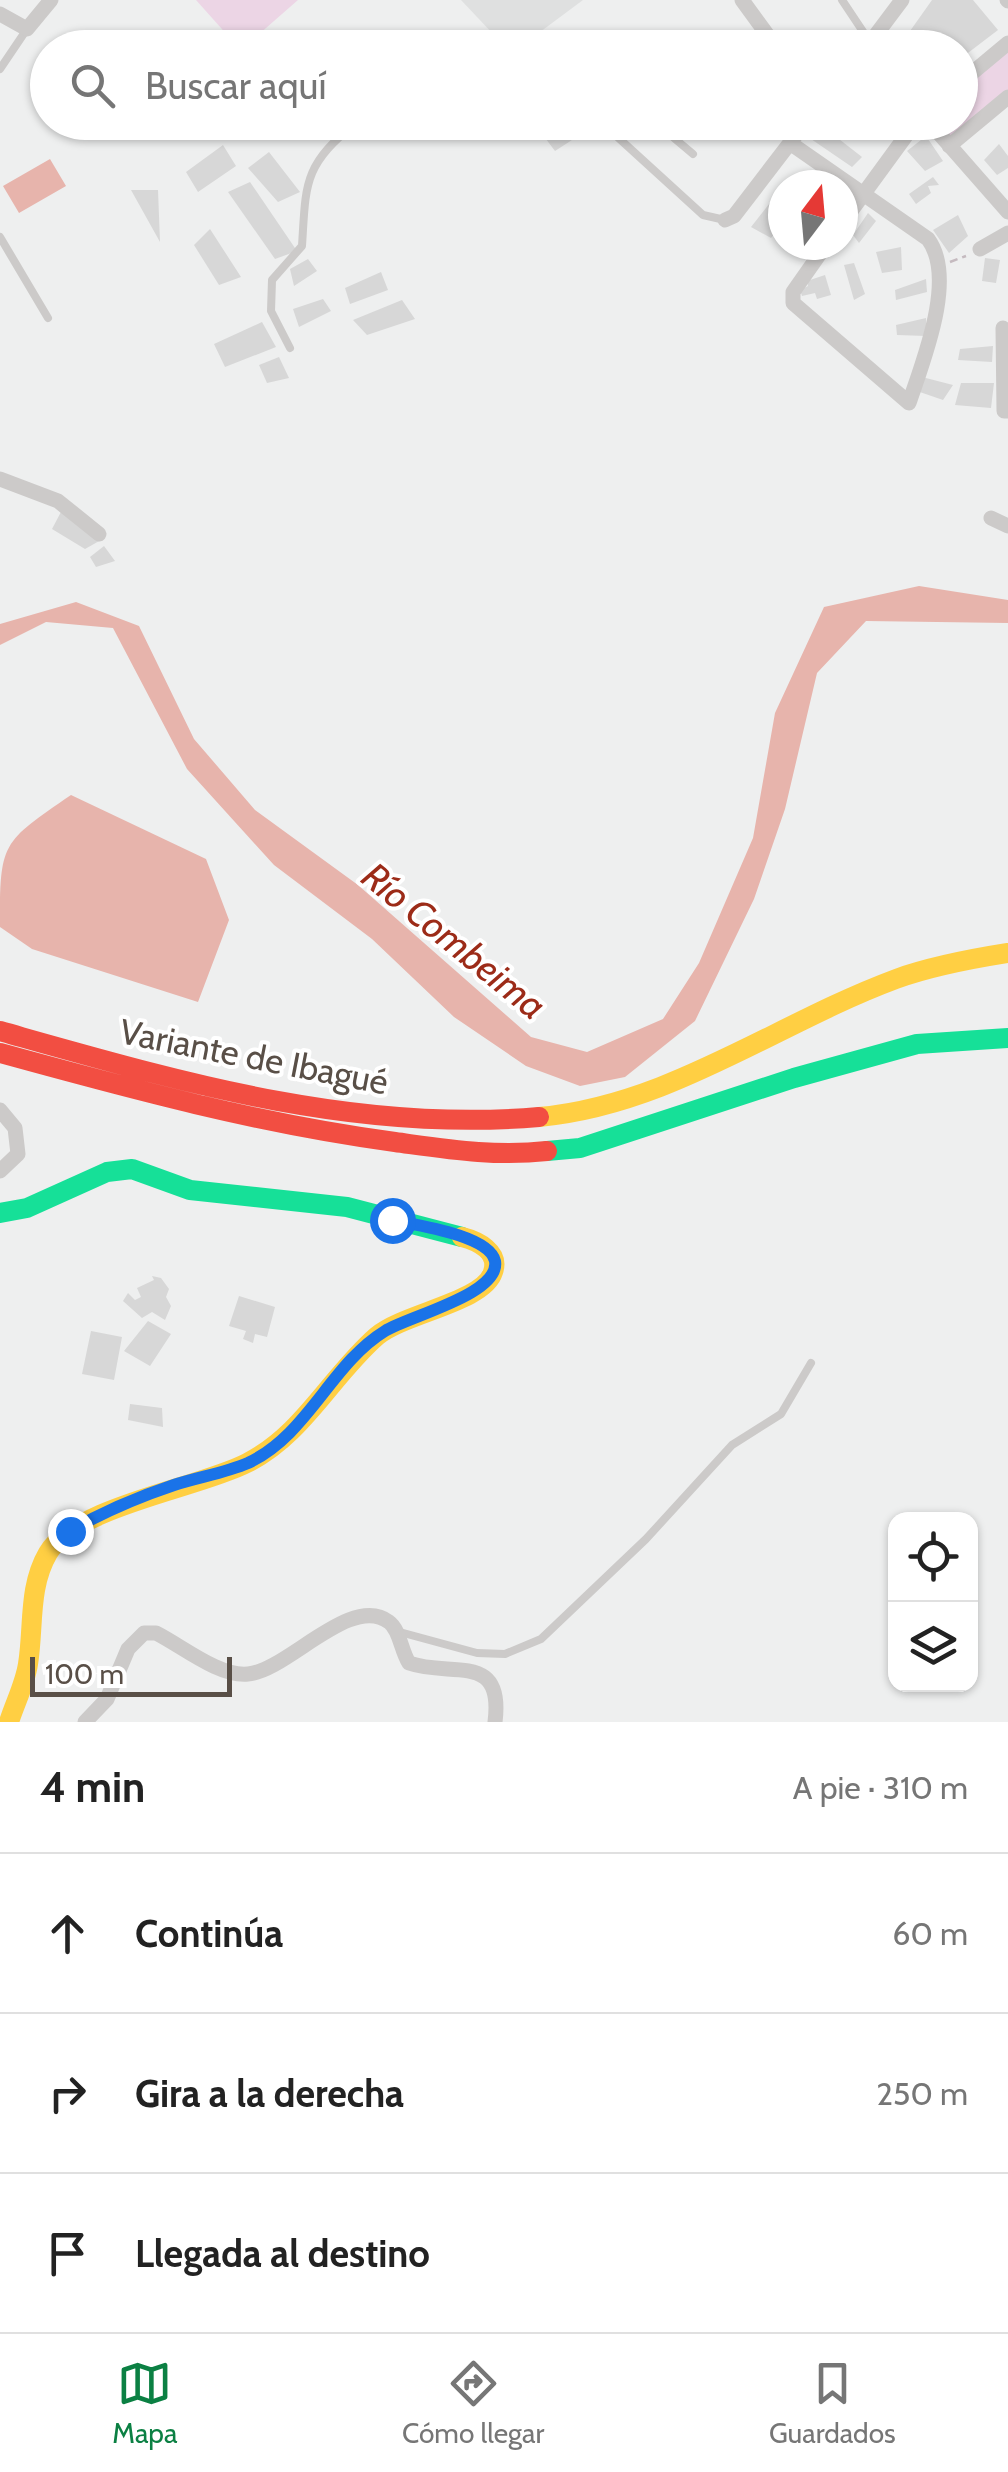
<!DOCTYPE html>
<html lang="es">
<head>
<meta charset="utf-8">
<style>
  :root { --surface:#fff; --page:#f6f6f6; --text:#222; --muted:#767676; --line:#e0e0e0; --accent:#0b8043 }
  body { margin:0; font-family:Cabin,sans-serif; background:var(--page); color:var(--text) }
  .controls { position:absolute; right:30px; bottom:30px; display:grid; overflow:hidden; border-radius:20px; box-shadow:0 2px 8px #0004 }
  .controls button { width:90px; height:90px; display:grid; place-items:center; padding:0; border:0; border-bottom:2px solid var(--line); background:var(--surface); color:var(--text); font:50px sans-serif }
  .compass { position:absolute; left:768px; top:170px; width:90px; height:90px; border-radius:50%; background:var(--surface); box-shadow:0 2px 8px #0004; rotate:16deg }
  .scale { position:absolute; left:30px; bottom:25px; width:202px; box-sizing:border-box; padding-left:10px; border:5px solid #594f47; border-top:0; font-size:28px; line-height:35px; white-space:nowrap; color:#594f47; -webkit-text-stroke:8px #fff; paint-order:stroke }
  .stop { position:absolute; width:30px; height:30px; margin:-22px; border:8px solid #1a73e8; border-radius:50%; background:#fff }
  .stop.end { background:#1a73e8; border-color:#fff; box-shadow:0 2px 10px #0008 }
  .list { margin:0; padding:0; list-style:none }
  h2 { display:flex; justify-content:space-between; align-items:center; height:130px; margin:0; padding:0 40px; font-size:42px }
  h2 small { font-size:32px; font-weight:400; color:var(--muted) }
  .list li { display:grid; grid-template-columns:65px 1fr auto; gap:30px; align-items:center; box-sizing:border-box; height:160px; padding:0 40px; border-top:2px solid var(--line) }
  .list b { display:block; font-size:38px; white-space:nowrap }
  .list em { font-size:32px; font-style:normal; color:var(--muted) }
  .icon { flex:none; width:55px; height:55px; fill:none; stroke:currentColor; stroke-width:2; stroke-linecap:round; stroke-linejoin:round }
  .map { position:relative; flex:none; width:1008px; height:1722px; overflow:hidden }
  .search { position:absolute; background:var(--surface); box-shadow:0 2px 8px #0004; left:30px; right:30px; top:30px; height:110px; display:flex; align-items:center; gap:25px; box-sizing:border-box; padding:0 35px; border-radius:55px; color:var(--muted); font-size:38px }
  .sheet { height:610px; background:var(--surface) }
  nav { display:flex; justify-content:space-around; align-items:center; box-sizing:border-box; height:140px; border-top:2px solid var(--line); background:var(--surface); font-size:28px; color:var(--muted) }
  nav a { display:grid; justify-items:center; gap:5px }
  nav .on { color:var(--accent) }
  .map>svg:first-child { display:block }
</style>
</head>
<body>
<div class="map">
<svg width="1008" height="1722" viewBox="0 0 1008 1722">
  <rect width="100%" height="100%" fill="#eeefef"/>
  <path fill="#dfe0e0" d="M 461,0 L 583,0 L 536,35 L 494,35 Z"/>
  <path fill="#ecd5e5" d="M 196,0 L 298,0 L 243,48 L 238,47 Z
    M 1008,43 L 1008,97 L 949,146 L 929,123 L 960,122 L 961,83 Z"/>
  <path fill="#e7b4ac" d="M 50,159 L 66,186 L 19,213 L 3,186 Z
    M 919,586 L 1008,600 L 1008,623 L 866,621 L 817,673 L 785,809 L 754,899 L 695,1021 L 625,1077 L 580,1086 L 526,1066 L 454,1017 L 372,939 L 274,865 L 187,769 L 113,628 L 46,622 L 0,645 L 0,624 L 76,602 L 139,626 L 194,739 L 255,810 L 358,885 L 531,1037 L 587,1052 L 663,1019 L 699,963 L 753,838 L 775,713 L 824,607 Z
    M 71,795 L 206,859 L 229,920 L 198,1002 L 32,949 L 0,927 C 0,842 1,843 71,795 Z"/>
  <path fill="#d7d7d7" d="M 932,0 L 973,0 L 998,30 L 960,59 L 960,48 L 898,48 Z
    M 533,122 L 560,122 L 572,140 L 555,151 Z
    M 821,125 L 862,157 L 852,167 L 811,139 Z
    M 926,136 L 943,161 L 925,171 L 907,151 Z
    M 999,144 L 1008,156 L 1008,168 L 997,175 L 984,160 Z
    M 223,145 L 236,166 L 198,192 L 186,172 Z
    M 269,152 L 300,192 L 278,202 L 248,168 Z
    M 933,177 L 939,185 L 928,186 L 931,193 L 916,204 L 909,194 Z
    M 250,182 L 297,251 L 275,259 L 228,192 Z
    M 131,190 L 158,190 L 160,242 Z
    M 777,194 L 783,198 L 783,224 L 771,238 L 751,227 Z
    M 868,213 L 876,221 L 859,243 L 853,235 Z
    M 958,215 L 968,236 L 949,253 L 933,230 Z
    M 210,229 L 241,277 L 219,285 L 194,245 Z
    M 901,247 L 902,270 L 882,273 L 876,252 Z
    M 985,258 L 1000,260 L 996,283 L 982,281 Z
    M 308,259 L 317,271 L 294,286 L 290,269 Z
    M 854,263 L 865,294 L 854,300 L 844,265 Z
    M 381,272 L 388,290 L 350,304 L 345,288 Z
    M 825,275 L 831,295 L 817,299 L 815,293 L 802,296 L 800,290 L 808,286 L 807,281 Z
    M 926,279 L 927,292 L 896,300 L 895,290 Z
    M 323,299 L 331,311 L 299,327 L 293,309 Z
    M 402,300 L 415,319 L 367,335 L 353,320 Z
    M 926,318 L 926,336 L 897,335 L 896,325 Z
    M 262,322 L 276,347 L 225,367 L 214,344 Z
    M 993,346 L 992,362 L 958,360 L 960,349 Z
    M 279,357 L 289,378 L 267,383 L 259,365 Z
    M 922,377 L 953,385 L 943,400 L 914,390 Z
    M 961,383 L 994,383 L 991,408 L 955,405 Z
    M 62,510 L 101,540 L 85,549 L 52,529 Z
    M 104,546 L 115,561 L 96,567 L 90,557 Z
    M 152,1276 L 161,1278 L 169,1289 L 166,1297 L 171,1306 L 165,1320 L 152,1312 L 142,1318 L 123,1301 L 128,1293 L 135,1300 L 141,1297 L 137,1288 L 154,1280 Z
    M 239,1296 L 275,1307 L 267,1337 L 255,1334 L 253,1343 L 243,1339 L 246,1331 L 229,1326 Z
    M 148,1321 L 171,1334 L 150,1366 L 124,1351 Z
    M 91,1331 L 122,1337 L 114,1380 L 82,1374 Z
    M 130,1404 L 162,1408 L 163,1427 L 128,1420 Z"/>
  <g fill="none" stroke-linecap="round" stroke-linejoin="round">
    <path stroke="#c5babf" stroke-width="2.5" stroke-dasharray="8 5" stroke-linecap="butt" d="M 950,262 L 966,256"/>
    <path stroke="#cccac9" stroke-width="8" d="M 842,0 L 870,42
      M 466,48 L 489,41 L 514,48
      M 0,69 L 27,29
      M 601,122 L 703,215 L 725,220
      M 655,122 L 693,154
      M 0,237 L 48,318
      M 290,348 L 271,311 L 272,280 L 302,246 C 306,183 303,165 357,122
      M 396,1631 L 477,1653 L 505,1654 L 541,1639 L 646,1539 L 732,1445 L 781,1414 L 811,1363"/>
    <path stroke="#cccac9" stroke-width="15" d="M 742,0 L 777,48
      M 1007,0 L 1008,1
      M 0,14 L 27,29 L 51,0
      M 866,48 L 902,0
      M 960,83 L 1008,43
      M 929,122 L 1008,212
      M 790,143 L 928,239 C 957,278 923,361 909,403 L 793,303 L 793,292 L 826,245
      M 949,146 L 1008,97
      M 725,220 L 734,216 L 806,122
      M 843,222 L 916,122
      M 980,249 L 1008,233
      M 1003,328 L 1004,411 L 1008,411
      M 0,479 L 58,501 L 99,534
      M 991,518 L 1008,526
      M 0,1110 L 15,1128 L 18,1154 L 0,1171
      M 85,1722 L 107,1699 L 128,1649 L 144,1633 L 156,1633 C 182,1646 219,1677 248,1674 C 287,1671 351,1593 389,1622 C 400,1630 401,1651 409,1663 C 451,1678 504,1651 495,1722"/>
    <path stroke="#16e098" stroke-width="20" d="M 547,1151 L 580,1148 L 794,1078 L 917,1044 L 1008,1038
      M 0,1213 L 27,1208 L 107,1172 L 132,1169 L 190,1190 L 347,1207 L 462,1237"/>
    <path stroke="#ffcf43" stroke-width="20" d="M 539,1117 C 670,1105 775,1024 896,979 C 932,966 970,959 1008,953
      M 9,1722 C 15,1703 25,1684 28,1664 C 34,1627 28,1587 48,1553 C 76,1506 199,1488 247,1463 C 303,1435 331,1376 377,1336 C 404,1313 484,1302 493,1272 C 500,1252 478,1241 462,1237"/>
    <path stroke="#f24e42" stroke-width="20" d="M 0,1031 C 178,1081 352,1133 539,1117
      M 0,1053 C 131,1089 260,1124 395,1142 C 447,1149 495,1157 547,1151"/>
  </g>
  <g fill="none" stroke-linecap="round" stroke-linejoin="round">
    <path stroke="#1a73e8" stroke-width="12" d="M 70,1531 C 103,1512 138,1497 174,1485 C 198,1477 225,1473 248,1463 C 308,1435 331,1364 385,1331 C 409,1316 501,1294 495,1261 C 489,1235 415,1225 392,1220"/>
  </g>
  <g text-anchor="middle" stroke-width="8" stroke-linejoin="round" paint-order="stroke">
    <g font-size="35" fill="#594f47" stroke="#fff">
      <text transform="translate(254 1057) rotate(11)" y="12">Variante de Ibagué</text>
    </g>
    <g font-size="38" font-style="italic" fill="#9c2b18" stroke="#fff">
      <text transform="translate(454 941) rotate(39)" y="13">Río Combeima</text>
    </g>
  </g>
</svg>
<div class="controls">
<button><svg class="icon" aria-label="locate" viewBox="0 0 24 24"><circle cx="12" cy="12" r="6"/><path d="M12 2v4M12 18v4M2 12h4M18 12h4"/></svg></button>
<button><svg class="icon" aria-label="layers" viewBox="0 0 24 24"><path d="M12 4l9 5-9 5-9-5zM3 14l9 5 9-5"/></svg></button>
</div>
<svg class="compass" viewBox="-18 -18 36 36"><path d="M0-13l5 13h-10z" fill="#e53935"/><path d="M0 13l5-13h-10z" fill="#767676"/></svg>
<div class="scale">100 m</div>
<div class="stop" style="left:392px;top:1220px"></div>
<div class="stop end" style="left:70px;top:1531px"></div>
<div class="search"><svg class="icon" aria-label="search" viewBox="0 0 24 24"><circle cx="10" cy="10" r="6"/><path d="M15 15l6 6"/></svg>Buscar aquí</div>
</div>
<section class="sheet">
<h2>4 min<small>A pie · 310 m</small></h2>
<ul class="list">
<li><svg class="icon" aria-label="ahead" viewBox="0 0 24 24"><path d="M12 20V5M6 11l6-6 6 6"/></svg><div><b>Continúa</b></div><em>60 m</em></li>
<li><svg class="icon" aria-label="right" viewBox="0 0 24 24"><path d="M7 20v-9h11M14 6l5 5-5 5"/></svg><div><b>Gira a la derecha</b></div><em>250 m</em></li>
<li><svg class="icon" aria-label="arrive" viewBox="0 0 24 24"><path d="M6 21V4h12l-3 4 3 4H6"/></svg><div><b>Llegada al destino</b></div></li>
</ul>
</section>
<nav>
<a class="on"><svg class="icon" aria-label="map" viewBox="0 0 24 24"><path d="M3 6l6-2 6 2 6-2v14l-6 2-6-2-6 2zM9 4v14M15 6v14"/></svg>Mapa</a>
<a><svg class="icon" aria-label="directions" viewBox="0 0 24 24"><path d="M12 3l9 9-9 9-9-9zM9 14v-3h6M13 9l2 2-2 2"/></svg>Cómo llegar</a>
<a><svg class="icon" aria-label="saved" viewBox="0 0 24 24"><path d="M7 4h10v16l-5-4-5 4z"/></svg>Guardados</a>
</nav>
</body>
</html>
